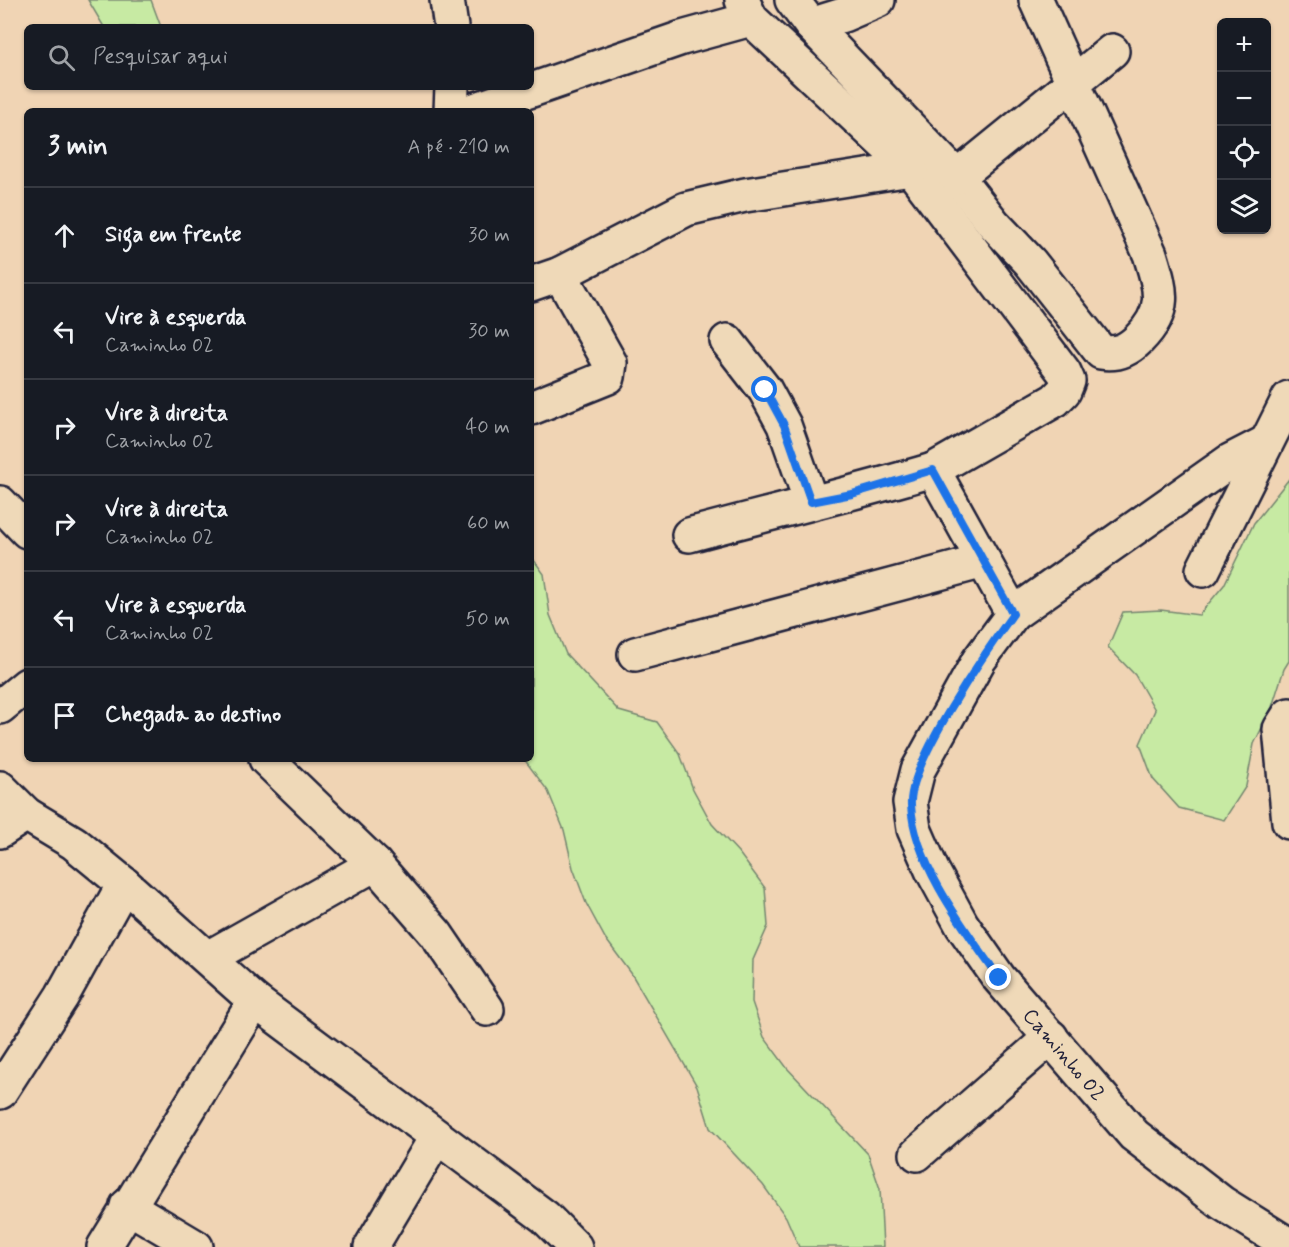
<!DOCTYPE html>
<html lang="pt">
<head>
<meta charset="utf-8">
<style>
  :root { --surface:#171b24; --page:#20242c; --text:#f1f3f6; --muted:#9ea1a6; --line:#363941 }
  body { margin:0; font-family:Mynerve,sans-serif; background:var(--page); color:var(--text) }
  .controls { position:absolute; right:18px; top:18px; display:grid; overflow:hidden; border-radius:9px; box-shadow:0 2px 4px #0004 }
  .controls button { width:54px; height:54px; display:grid; place-items:center; padding:0; border:0; border-bottom:2px solid var(--line); background:var(--surface); color:var(--text); font:30px sans-serif }
  .stop { position:absolute; width:18px; height:18px; margin:-14px; border:4px solid #1a73e8; border-radius:50%; background:#fff }
  .stop.end { background:#1a73e8; border-color:#fff; box-shadow:0 2px 6px #0008 }
  .list { margin:0; padding:0; list-style:none }
  h2 { display:flex; justify-content:space-between; align-items:center; height:78px; margin:0; padding:0 24px; font-size:26px }
  h2 small { font-size:20px; font-weight:400; color:var(--muted) }
  .list li { display:grid; grid-template-columns:39px 1fr auto; gap:18px; align-items:center; box-sizing:border-box; height:96px; padding:0 24px; border-top:2px solid var(--line) }
  .list b { display:block; font-size:22px; white-space:nowrap }
  .list p { margin:0; font-size:20px; white-space:nowrap; color:var(--muted) }
  .list em { font-size:20px; font-style:normal; color:var(--muted) }
  .icon { flex:none; width:33px; height:33px; fill:none; stroke:currentColor; stroke-width:2; stroke-linecap:round; stroke-linejoin:round }
  .map { position:relative; flex:none; width:1289px; height:1247px; overflow:hidden }
  .search { position:absolute; background:var(--surface); box-shadow:0 2px 4px #0004; left:24px; top:24px; width:510px; height:66px; display:flex; align-items:center; gap:15px; box-sizing:border-box; padding:0 21px; border-radius:9px; color:var(--muted); font-size:22px }
  .panel { position:absolute; background:var(--surface); box-shadow:0 2px 4px #0004; left:24px; top:108px; width:510px; height:654px; border-radius:9px }
  .map>svg:first-child { display:block }
</style>
</head>
<body>
<div class="map">
<svg width="1289" height="1247" viewBox="0 0 1289 1247">
  <rect width="100%" height="100%" fill="#f0d4b4"/>
  <filter id="ink" filterUnits="userSpaceOnUse"><feTurbulence type="fractalNoise" baseFrequency=".0167" numOctaves="2"/><feDisplacementMap in="SourceGraphic" scale="12" xChannelSelector="R" yChannelSelector="G"/><feConvolveMatrix kernelMatrix="1 2 1 2 8 2 1 2 1" color-interpolation-filters="sRGB"/></filter>
  <g filter="url(#ink)">
    <path fill="#c7eaa3" stroke="#74866f" stroke-width="1.5" d="M 88,0 L 151,0 L 161,27 L 104,27 Z
      M 1289,479 L 1289,661 L 1284,669 L 1272,707 L 1254,744 L 1246,786 L 1224,820 L 1179,808 L 1153,779 L 1140,744 L 1155,710 L 1135,675 L 1108,647 L 1123,612 L 1161,610 L 1199,615 L 1224,585 L 1254,523 Z
      M 531,556 L 544,574 L 550,615 L 566,654 L 619,711 L 657,722 L 680,754 L 693,789 L 712,824 L 739,853 L 765,888 L 768,926 L 753,960 L 752,1002 L 764,1037 L 787,1068 L 868,1154 L 880,1189 L 883,1247 L 799,1247 L 786,1217 L 763,1185 L 710,1128 L 697,1086 L 631,973 L 605,938 L 586,903 L 573,868 L 564,830 L 548,791 L 524,759 L 531,759 Z"/>
    <g fill="none" stroke-linecap="round" stroke-linejoin="round">
      <defs>
        <g id="minor">
          <path d="M 447,0 L 451,27"/>
          <path d="M 742,0 L 751,19 L 911,169 L 1064,372 L 1068,381 L 1064,391 L 1055,400 L 933,470"/>
          <path d="M 792,0 L 811,25 L 957,177 L 993,223 L 1030,262 L 1101,352 C 1117,355 1128,350 1139,339 C 1168,310 1161,290 1150,254 L 1036,0"/>
          <path d="M 811,25 L 843,15 L 878,0"/>
          <path d="M 451,111 L 452,87"/>
          <path d="M 471,111 L 682,38 L 751,19"/>
          <path d="M 957,177 L 1112,51"/>
          <path d="M 531,284 L 560,274 L 686,209 L 745,195 L 911,169"/>
          <path d="M 727,341 L 765,390 L 784,425 L 811,502"/>
          <path d="M 531,408 L 608,377 L 610,363 L 560,274"/>
          <path d="M 0,503 L 27,531"/>
          <path id="s1" d="M 689,535 C 770,513 852,494 933,470 L 1013,614 L 979,660 L 918,770 L 910,802 L 914,829 L 932,870 L 962,925 L 999,978 L 1134,1135 L 1222,1203 L 1289,1245"/>
          <path d="M 1203,570 L 1289,398"/>
          <path d="M 1013,614 L 1230,461 L 1265,443"/>
          <path d="M 635,654 L 984,561"/>
          <path d="M 0,707 L 27,685"/>
          <path d="M 1289,715 L 1280,729 L 1289,822"/>
          <path d="M 266,759 L 375,864 L 436,934 L 487,1009"/>
          <path d="M 0,788 L 26,814 L 74,843 L 124,884 L 255,1001 L 545,1217 L 575,1247"/>
          <path d="M 0,831 L 26,814"/>
          <path d="M 208,958 L 375,864"/>
          <path d="M 0,1092 L 62,996 L 124,884"/>
          <path d="M 917,1154 L 1051,1037"/>
          <path d="M 127,1206 L 196,1247"/>
          <path d="M 104,1247 L 255,1001"/>
          <path d="M 371,1247 L 436,1138"/>
        </g>
      </defs>
      <use href="#minor" stroke="#22223b" stroke-width="38"/>
      <use href="#minor" stroke="#efd9b8" stroke-width="33"/>
    </g>
  </g>
  <g fill="none" stroke-linecap="round" stroke-linejoin="round" filter="url(#ink)">
    <path stroke="#1a73e8" stroke-width="8" d="M 765,390 L 784,425 L 811,502 L 852,494 L 933,470 L 1013,614 C 987,650 908,764 911,805 C 914,864 966,931 999,978"/>
  </g>
  <g text-anchor="middle" stroke-width="4.5" stroke-linejoin="round" paint-order="stroke">
    <g font-size="21" fill="#22223b" stroke="#efd9b8">
      <text dy="7" stroke="none"><textPath href="#s1" startOffset="933">Caminho 02</textPath></text>
    </g>
  </g>
</svg>
<div class="controls">
<button>+</button>
<button>−</button>
<button><svg class="icon" aria-label="locate" viewBox="0 0 24 24"><circle cx="12" cy="12" r="6"/><path d="M12 2v4M12 18v4M2 12h4M18 12h4"/></svg></button>
<button><svg class="icon" aria-label="layers" viewBox="0 0 24 24"><path d="M12 4l9 5-9 5-9-5zM3 14l9 5 9-5"/></svg></button>
</div>
<div class="stop" style="left:765px;top:390px"></div>
<div class="stop end" style="left:999px;top:978px"></div>
<div class="search"><svg class="icon" aria-label="search" viewBox="0 0 24 24"><circle cx="10" cy="10" r="6"/><path d="M15 15l6 6"/></svg>Pesquisar aqui</div>
<section class="panel">
<h2>3 min<small>A pé · 210 m</small></h2>
<ul class="list">
<li><svg class="icon" aria-label="ahead" viewBox="0 0 24 24"><path d="M12 20V5M6 11l6-6 6 6"/></svg><div><b>Siga em frente</b></div><em>30 m</em></li>
<li><svg class="icon" aria-label="left" viewBox="0 0 24 24"><path d="M17 20v-9H6M10 6l-5 5 5 5"/></svg><div><b>Vire à esquerda</b><p>Caminho 02</p></div><em>30 m</em></li>
<li><svg class="icon" aria-label="right" viewBox="0 0 24 24"><path d="M7 20v-9h11M14 6l5 5-5 5"/></svg><div><b>Vire à direita</b><p>Caminho 02</p></div><em>40 m</em></li>
<li><svg class="icon" aria-label="right" viewBox="0 0 24 24"><path d="M7 20v-9h11M14 6l5 5-5 5"/></svg><div><b>Vire à direita</b><p>Caminho 02</p></div><em>60 m</em></li>
<li><svg class="icon" aria-label="left" viewBox="0 0 24 24"><path d="M17 20v-9H6M10 6l-5 5 5 5"/></svg><div><b>Vire à esquerda</b><p>Caminho 02</p></div><em>50 m</em></li>
<li><svg class="icon" aria-label="arrive" viewBox="0 0 24 24"><path d="M6 21V4h12l-3 4 3 4H6"/></svg><div><b>Chegada ao destino</b></div></li>
</ul>
</section>
</div>
</body>
</html>
